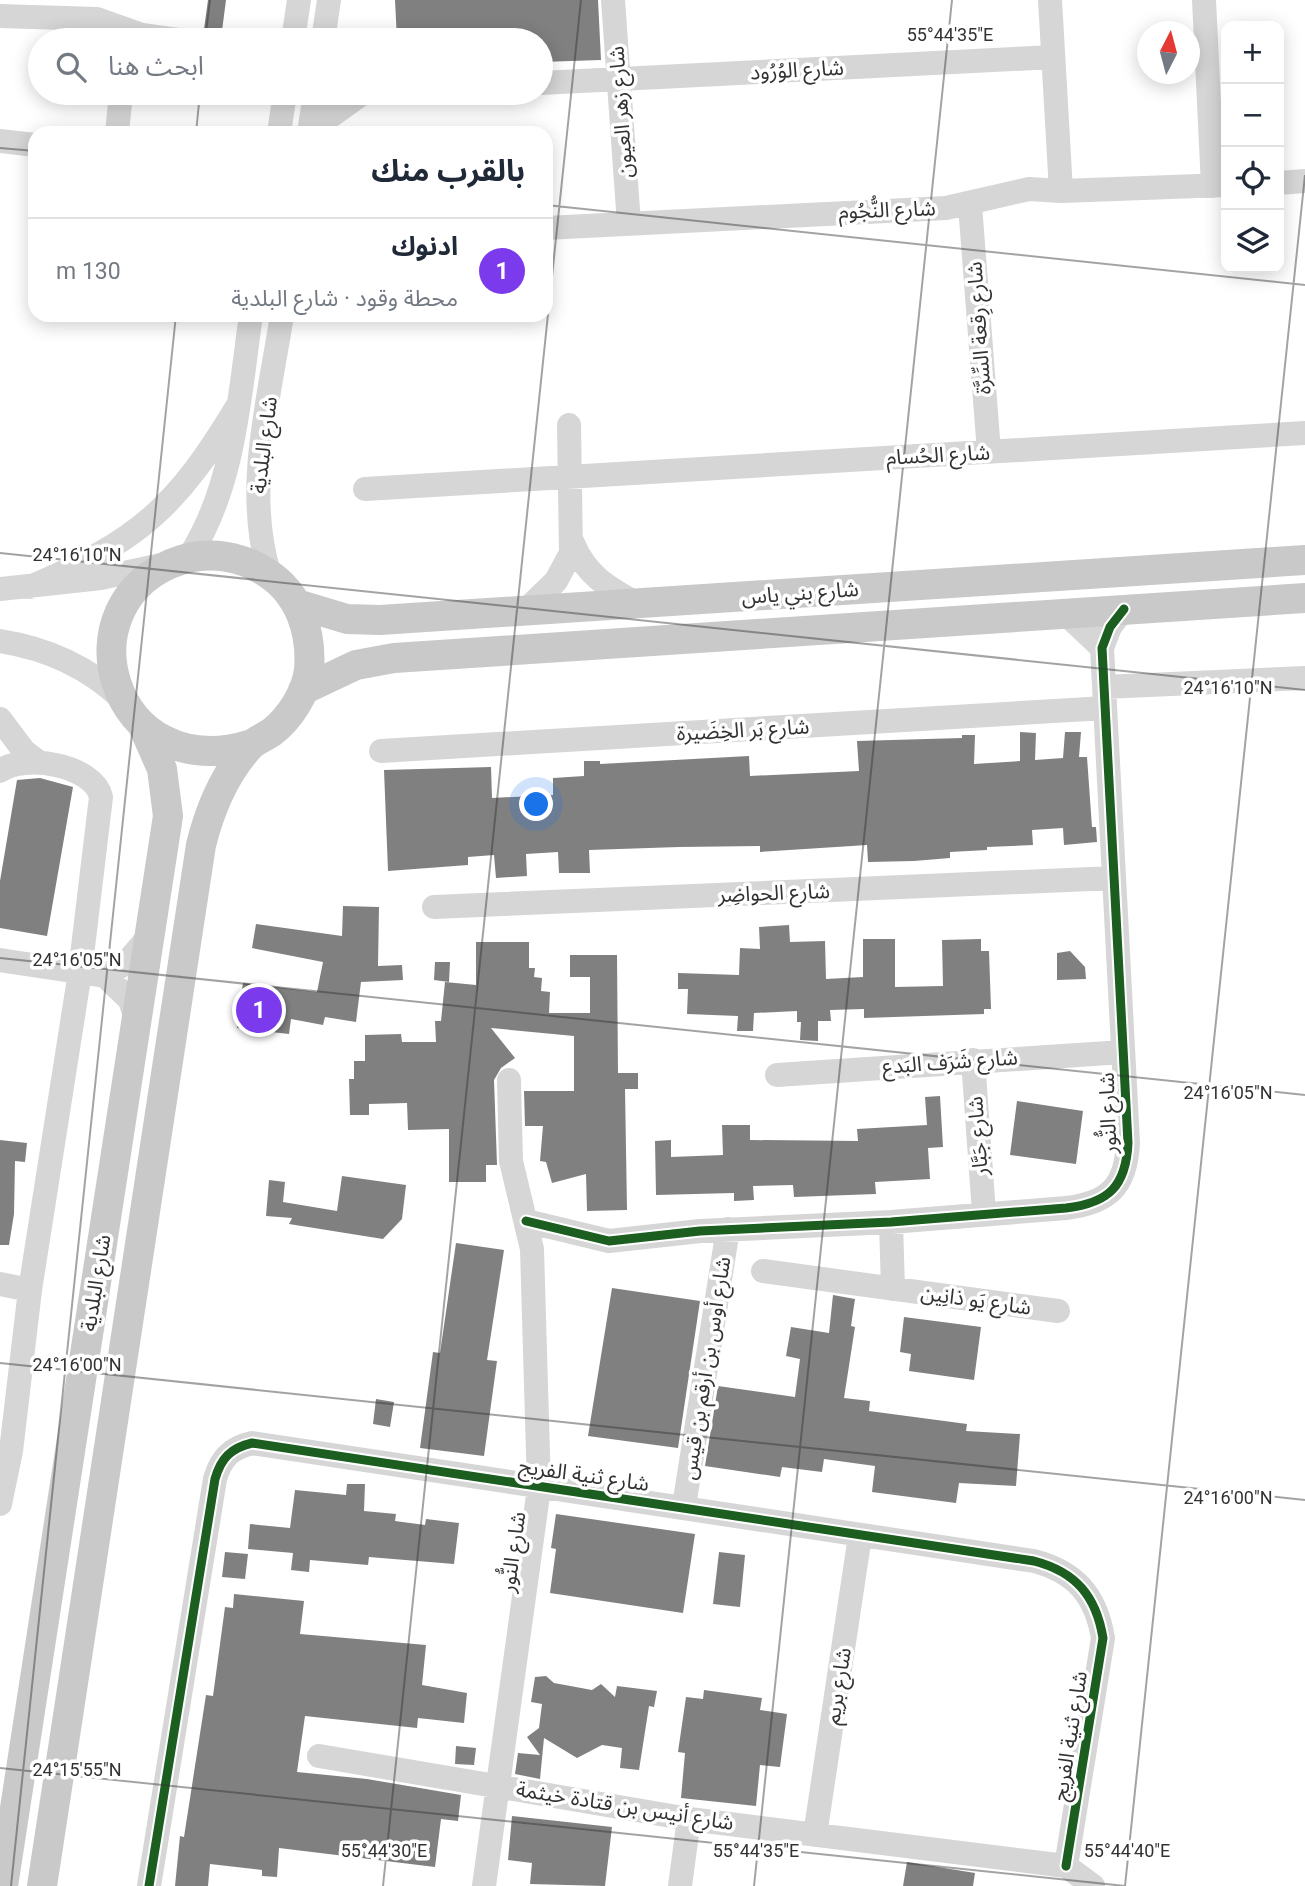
<!DOCTYPE html>
<html lang="ar">
<head>
<meta charset="utf-8">
<style>
  :root { --surface:#fff; --page:#f2f2f3; --text:#1f2937; --muted:#747a83; --line:#e0e1e3; --accent:#7c3aed }
  body { margin:0; font-family:Roboto,"Noto Sans Arabic",sans-serif; background:var(--page); color:var(--text); direction:rtl }
  .controls { position:absolute; right:21px; top:21px; display:grid; overflow:hidden; border-radius:14px; box-shadow:0 4px 18px #0003 }
  .controls button { width:63px; height:63px; display:grid; place-items:center; padding:0; border:0; border-bottom:2px solid var(--line); background:var(--surface); color:var(--text); font:35px sans-serif }
  .compass { position:absolute; left:1137px; top:21px; width:63px; height:63px; border-radius:50%; background:var(--surface); box-shadow:0 4px 18px #0003; rotate:6deg }
  .you { position:absolute; left:537px; top:805px; width:24px; height:24px; margin:-18px; border:5px solid #fff; border-radius:50%; background:#1a73e8; box-shadow:0 0 0 10px #1a73e833 }
  .badge { display:grid; place-items:center; width:46px; height:46px; border-radius:50%; background:var(--accent); color:#fff; font-size:23px; font-weight:700 }
  .pin { position:absolute; translate:-50% -50%; border:4px solid #fff; box-shadow:0 2px 7px #0006 }
  .list { margin:0; padding:0; list-style:none }
  h2 { display:flex; justify-content:space-between; align-items:center; height:91px; margin:0; padding:0 28px; font-size:30px }
  h2 small { font-size:23px; font-weight:400; color:var(--muted) }
  .list li { display:grid; grid-template-columns:46px 1fr auto; gap:21px; align-items:center; box-sizing:border-box; height:105px; padding:0 28px; border-top:2px solid var(--line) }
  .list b { display:block; font-size:26px; white-space:nowrap }
  .list p { margin:0; font-size:23px; white-space:nowrap; color:var(--muted) }
  .list em { font-size:23px; font-style:normal; color:var(--muted) }
  .icon { flex:none; width:38px; height:38px; fill:none; stroke:currentColor; stroke-width:2; stroke-linecap:round; stroke-linejoin:round }
  .map { position:relative; flex:none; width:1305px; height:1886px; overflow:hidden; direction:ltr }
  .search { position:absolute; background:var(--surface); box-shadow:0 4px 18px #0003; left:28px; top:28px; width:525px; height:77px; display:flex; align-items:center; gap:18px; box-sizing:border-box; padding:0 24px; border-radius:38px; color:var(--muted); font-size:26px }
  .panel { position:absolute; background:var(--surface); box-shadow:0 4px 18px #0003; left:28px; top:126px; width:525px; height:196px; border-radius:21px; direction:rtl }
  .map>svg:first-child { display:block }
</style>
</head>
<body>
<div class="map">
<svg width="1305" height="1886" viewBox="0 0 1305 1886">
  <rect width="100%" height="100%" fill="#fff"/>
  <path fill="#808080" d="M 208,0 L 226,0 L 222,31 L 204,29 Z
    M 395,0 L 598,0 L 601,60 L 541,62 L 541,40 L 397,40 Z
    M 1020,732 L 1036,733 L 1035,760 L 1063,758 L 1065,732 L 1081,732 L 1079,757 L 1087,757 L 1092,827 L 1096,827 L 1097,842 L 1064,845 L 1063,828 L 1032,830 L 1033,845 L 987,847 L 987,850 L 950,852 L 950,858 L 914,861 L 868,862 L 867,845 L 760,852 L 760,846 L 679,847 L 589,850 L 590,873 L 559,873 L 558,852 L 526,854 L 527,876 L 496,878 L 494,855 L 468,857 L 468,865 L 388,871 L 384,770 L 491,767 L 492,798 L 553,795 L 553,778 L 584,776 L 584,761 L 600,761 L 600,764 L 749,756 L 750,776 L 859,771 L 857,741 L 962,738 L 962,735 L 975,735 L 974,764 L 1020,761 Z
    M 40,778 L 73,787 L 47,936 L 0,928 L 0,881 L 17,780 Z
    M 343,906 L 379,907 L 378,966 L 402,965 L 403,980 L 361,982 L 356,1022 L 325,1017 L 323,1025 L 291,1019 L 289,1034 L 237,1028 L 243,983 L 317,992 L 323,962 L 252,948 L 256,924 L 342,936 Z
    M 789,925 L 790,942 L 825,941 L 826,979 L 863,977 L 863,939 L 895,939 L 895,987 L 943,986 L 942,940 L 981,939 L 981,951 L 989,951 L 991,1009 L 984,1009 L 984,1014 L 864,1018 L 864,1009 L 830,1010 L 831,1021 L 818,1021 L 818,1041 L 800,1040 L 801,1022 L 797,1022 L 797,1011 L 754,1013 L 753,1031 L 737,1031 L 738,1016 L 687,1014 L 688,989 L 678,989 L 678,973 L 739,975 L 740,948 L 760,949 L 759,927 Z
    M 476,942 L 529,942 L 529,968 L 535,968 L 534,977 L 542,978 L 541,991 L 550,992 L 549,1013 L 590,1013 L 590,977 L 570,977 L 570,955 L 617,955 L 618,1073 L 638,1073 L 638,1089 L 625,1089 L 627,1210 L 587,1211 L 586,1174 L 552,1183 L 546,1162 L 540,1161 L 543,1126 L 525,1126 L 524,1091 L 574,1091 L 574,1036 L 491,1028 L 515,1058 L 501,1068 L 494,1080 L 497,1165 L 486,1165 L 486,1182 L 449,1182 L 449,1129 L 408,1130 L 407,1103 L 369,1104 L 369,1115 L 350,1115 L 349,1079 L 354,1079 L 354,1061 L 365,1061 L 365,1035 L 401,1034 L 402,1042 L 436,1042 L 435,1021 L 441,1021 L 445,982 L 476,985 Z
    M 1070,951 L 1085,967 L 1086,979 L 1057,980 L 1057,953 Z
    M 435,962 L 450,962 L 449,982 L 434,980 Z
    M 940,1096 L 943,1147 L 928,1148 L 930,1179 L 875,1182 L 876,1194 L 794,1197 L 793,1185 L 753,1186 L 754,1200 L 734,1201 L 734,1193 L 656,1195 L 655,1141 L 671,1140 L 671,1157 L 723,1155 L 722,1125 L 750,1125 L 750,1140 L 858,1141 L 857,1129 L 927,1125 L 925,1097 Z
    M 1017,1101 L 1083,1111 L 1076,1164 L 1010,1155 Z
    M 0,1140 L 27,1143 L 25,1162 L 15,1161 L 14,1214 L 9,1245 L 0,1245 Z
    M 342,1176 L 406,1185 L 402,1219 L 383,1239 L 289,1224 L 292,1218 L 266,1216 L 269,1180 L 285,1182 L 283,1202 L 337,1211 Z
    M 456,1243 L 504,1250 L 487,1360 L 497,1361 L 484,1456 L 420,1448 L 433,1352 L 440,1353 Z
    M 612,1288 L 700,1301 L 678,1448 L 588,1436 Z
    M 833,1295 L 855,1299 L 851,1326 L 855,1327 L 844,1398 L 870,1401 L 869,1411 L 967,1424 L 966,1431 L 1020,1434 L 1016,1486 L 959,1483 L 956,1503 L 872,1492 L 875,1466 L 824,1459 L 822,1472 L 782,1467 L 780,1477 L 705,1466 L 718,1386 L 795,1397 L 800,1359 L 786,1356 L 791,1327 L 829,1333 Z
    M 904,1317 L 981,1327 L 974,1380 L 909,1371 L 911,1354 L 900,1352 Z
    M 376,1399 L 394,1402 L 390,1427 L 373,1424 Z
    M 347,1484 L 365,1484 L 364,1511 L 396,1514 L 395,1521 L 425,1525 L 426,1519 L 459,1523 L 454,1564 L 369,1557 L 368,1565 L 310,1560 L 309,1572 L 291,1570 L 293,1553 L 248,1549 L 250,1524 L 290,1528 L 295,1490 L 346,1495 Z
    M 556,1514 L 695,1534 L 683,1613 L 550,1593 L 556,1549 L 551,1548 Z
    M 225,1552 L 248,1554 L 245,1579 L 222,1577 Z
    M 719,1552 L 745,1555 L 740,1607 L 713,1604 Z
    M 234,1594 L 304,1601 L 300,1634 L 426,1645 L 422,1685 L 467,1693 L 464,1723 L 418,1718 L 417,1728 L 305,1716 L 297,1772 L 367,1779 L 461,1795 L 458,1821 L 441,1819 L 435,1867 L 279,1848 L 277,1877 L 262,1876 L 262,1870 L 210,1864 L 208,1886 L 175,1886 L 180,1836 L 184,1837 L 206,1695 L 213,1696 L 225,1607 L 233,1608 Z
    M 546,1676 L 554,1683 L 592,1690 L 601,1684 L 615,1697 L 617,1686 L 657,1691 L 654,1707 L 649,1706 L 639,1770 L 620,1768 L 622,1748 L 602,1745 L 577,1758 L 544,1738 L 540,1779 L 515,1774 L 518,1753 L 540,1755 L 527,1737 L 539,1728 L 542,1704 L 531,1702 L 535,1677 Z
    M 704,1690 L 762,1698 L 760,1710 L 787,1714 L 780,1767 L 760,1765 L 756,1806 L 681,1798 L 685,1753 L 678,1752 L 686,1697 L 703,1699 Z
    M 456,1746 L 476,1748 L 474,1765 L 455,1764 Z
    M 512,1816 L 612,1827 L 605,1886 L 530,1884 L 532,1863 L 508,1860 Z
    M 907,1862 L 975,1873 L 973,1886 L 903,1886 Z"/>
  <g fill="none" stroke-linecap="round" stroke-linejoin="round">
    <path stroke="#d6d6d6" stroke-width="24" d="M 613,0 L 629,224
      M 1050,0 L 1061,191
      M 1204,0 L 1213,186
      M 0,16 L 97,19 L 142,35 L 178,40
      M 293,40 L 299,0
      M 323,40 L 329,0
      M 541,83 L 1053,57
      M 310,131 L 363,93
      M 117,133 L 121,93
      M 279,133 L 285,93
      M 309,133 L 315,93
      M 0,141 L 35,145
      M 1279,183 L 1305,181
      M 970,205 L 989,452
      M 546,228 L 946,208 L 1029,189 L 1061,191 L 1226,185
      M 365,489 L 1305,433
      M 573,543 C 586,575 607,587 636,603
      M 189,557 C 235,485 239,398 251,315
      M 269,573 C 244,489 269,400 282,315
      M 30,587 C 139,541 177,507 238,405
      M 0,589 L 101,578 L 161,565
      M 526,610 L 556,581 L 571,553 L 569,425
      M 1065,613 L 1102,648
      M 0,641 C 46,648 88,667 122,699
      M 1104,687 L 1305,678
      M 0,719 L 24,751 L 40,763
      M 381,751 L 1105,708
      M 0,771 C 24,753 94,765 101,797 L 80,972 L 30,1290 L 11,1451 L 0,1504
      M 434,907 L 1114,878
      M 0,960 L 105,976 L 130,1000 L 137,1022
      M 105,976 L 126,963 L 150,935
      M 973,1060 L 984,1213
      M 777,1075 L 1123,1052
      M 526,1221 L 609,1241 L 700,1231 L 891,1222 L 1066,1208 C 1109,1203 1126,1186 1128,1143 L 1102,648 L 1110,627 L 1124,609
      M 891,1222 L 893,1289
      M 763,1271 L 1058,1311
      M 0,1284 L 30,1290
      M 684,1506 L 728,1229
      M 319,1756 L 689,1819 L 1066,1866 L 1093,1886
      M 815,1835 L 860,1536
      M 149,1886 L 215,1479 C 221,1458 231,1448 252,1443 L 1034,1561 C 1076,1572 1096,1596 1103,1638 L 1066,1866
      M 484,1886 L 539,1488 L 532,1249 L 511,1161 L 509,1080
      M 680,1886 L 689,1819"/>
    <path stroke="#c9c9c9" stroke-width="30" d="M 297,604 L 347,619 L 380,620 L 1305,560
      M 303,690 L 356,665 L 394,658 L 1305,598
      M 3,1886 L 168,816 L 162,769 L 143,726
      M 42,1886 L 201,845 C 210,809 224,774 250,746 C 256,740 265,737 272,732 C 290,718 306,693 309,670 C 312,633 300,594 267,573 C 242,556 210,551 181,560 C 57,600 110,789 252,744"/>
    <defs>
      <path id="cycleway" d="M 526,1221 L 609,1241 L 700,1231 L 891,1222 L 1066,1208 C 1109,1203 1126,1186 1128,1143 L 1102,648 L 1110,627 L 1124,609
        M 149,1886 L 215,1479 C 221,1458 231,1448 252,1443 L 1034,1561 C 1076,1572 1096,1596 1103,1638 L 1066,1866"/>
    </defs>
    <use href="#cycleway" stroke="#fff" stroke-width="13"/>
    <use href="#cycleway" stroke="#1b5e20" stroke-width="9"/>
  </g>
  <path fill="none" stroke="#323232" stroke-width="2" stroke-opacity="0.45" d="M 205,40 L 210,0M 196,133 L 200,93M 0,148 L 35,151M 546,205 L 1305,285M 0,553 L 1305,690M 0,958 L 1305,1095M 0,1363 L 1305,1500M 0,1768 L 1125,1886M 11,1886 L 176,315M 383,1886 L 581,0M 754,1886 L 952,0M 1125,1886 L 1305,175"/>
  <g text-anchor="middle" stroke-width="7" stroke-linejoin="round" paint-order="stroke">
    <g font-size="21" fill="#323232" stroke="#fff">
      <text transform="translate(797 70) rotate(-3)" y="7">شارع الوُرُود</text>
      <text transform="translate(621 112) rotate(-94)" y="7">شارع زهر العيون</text>
      <text transform="translate(887 210) rotate(-2)" y="7">شارع النُّجُوم</text>
      <text transform="translate(979 328) rotate(-94)" y="7">شارع رِقعة السِّرَّة</text>
      <text transform="translate(264 445) rotate(-83)" y="7">شارع البلدية</text>
      <text transform="translate(938 455) rotate(-3)" y="7">شارع الحُسام</text>
      <text transform="translate(800 593) rotate(-4)" y="7">شارع بني ياس</text>
      <text transform="translate(743 730) rotate(-3)" y="7">شارع بَر الخِضَيرة</text>
      <text transform="translate(774 893) rotate(-2)" y="7">شارع الحواضِر</text>
      <text transform="translate(950 1062) rotate(-4)" y="7">شارع شَرَف البَدع</text>
      <text transform="translate(1108 1113) rotate(-92)" y="7">شارع النُّور</text>
      <text transform="translate(978 1136) rotate(-94)" y="7">شارع جَبَّار</text>
      <text transform="translate(96 1283) rotate(-81)" y="7">شارع البلدية</text>
      <text transform="translate(976 1300) rotate(8)" y="7">شارع يَو ذانِين</text>
      <text transform="translate(706 1368) rotate(-81)" y="7">شارع أوس بن أرقم بن قيس</text>
      <text transform="translate(584 1475) rotate(8)" y="7">شارع ثنية الفريج</text>
      <text transform="translate(513 1552) rotate(-82)" y="7">شارع النُّور</text>
      <text transform="translate(838 1686) rotate(-81)" y="7">شارع بريم</text>
      <text transform="translate(1070 1736) rotate(-81)" y="7">شارع ثنية الفريج</text>
      <text transform="translate(625 1806) rotate(9)" y="7">شارع أنيس بن قتادة خيثمة</text>
    </g>
  </g>
  <g font-size="18" text-anchor="middle" fill="#323232" stroke="#fff" stroke-width="7" stroke-linejoin="round" paint-order="stroke">
    <text x="950" y="41">55°44'35"E</text>
    <text x="77" y="561">24°16'10"N</text>
    <text x="1228" y="694">24°16'10"N</text>
    <text x="77" y="966">24°16'05"N</text>
    <text x="1228" y="1099">24°16'05"N</text>
    <text x="77" y="1371">24°16'00"N</text>
    <text x="1228" y="1504">24°16'00"N</text>
    <text x="77" y="1776">24°15'55"N</text>
    <text x="384" y="1857">55°44'30"E</text>
    <text x="756" y="1857">55°44'35"E</text>
    <text x="1127" y="1857">55°44'40"E</text>
  </g>
</svg>
<div class="controls">
<button>+</button>
<button>−</button>
<button><svg class="icon" aria-label="locate" viewBox="0 0 24 24"><circle cx="12" cy="12" r="6"/><path d="M12 2v4M12 18v4M2 12h4M18 12h4"/></svg></button>
<button><svg class="icon" aria-label="layers" viewBox="0 0 24 24"><path d="M12 4l9 5-9 5-9-5zM3 14l9 5 9-5"/></svg></button>
</div>
<svg class="compass" viewBox="-18 -18 36 36"><path d="M0-13l5 13h-10z" fill="#e53935"/><path d="M0 13l5-13h-10z" fill="#747a83"/></svg>
<div class="you"></div>
<div class="pin badge" style="left:259px;top:1010px">1</div>
<div class="search"><svg class="icon" aria-label="search" viewBox="0 0 24 24"><circle cx="10" cy="10" r="6"/><path d="M15 15l6 6"/></svg>ابحث هنا</div>
<section class="panel">
<h2>بالقرب منك<small></small></h2>
<ul class="list">
<li><span class="badge">1</span><div><b>ادنوك</b><p>محطة وقود · شارع البلدية</p></div><em>130 m</em></li>
</ul>
</section>
</div>
</body>
</html>
